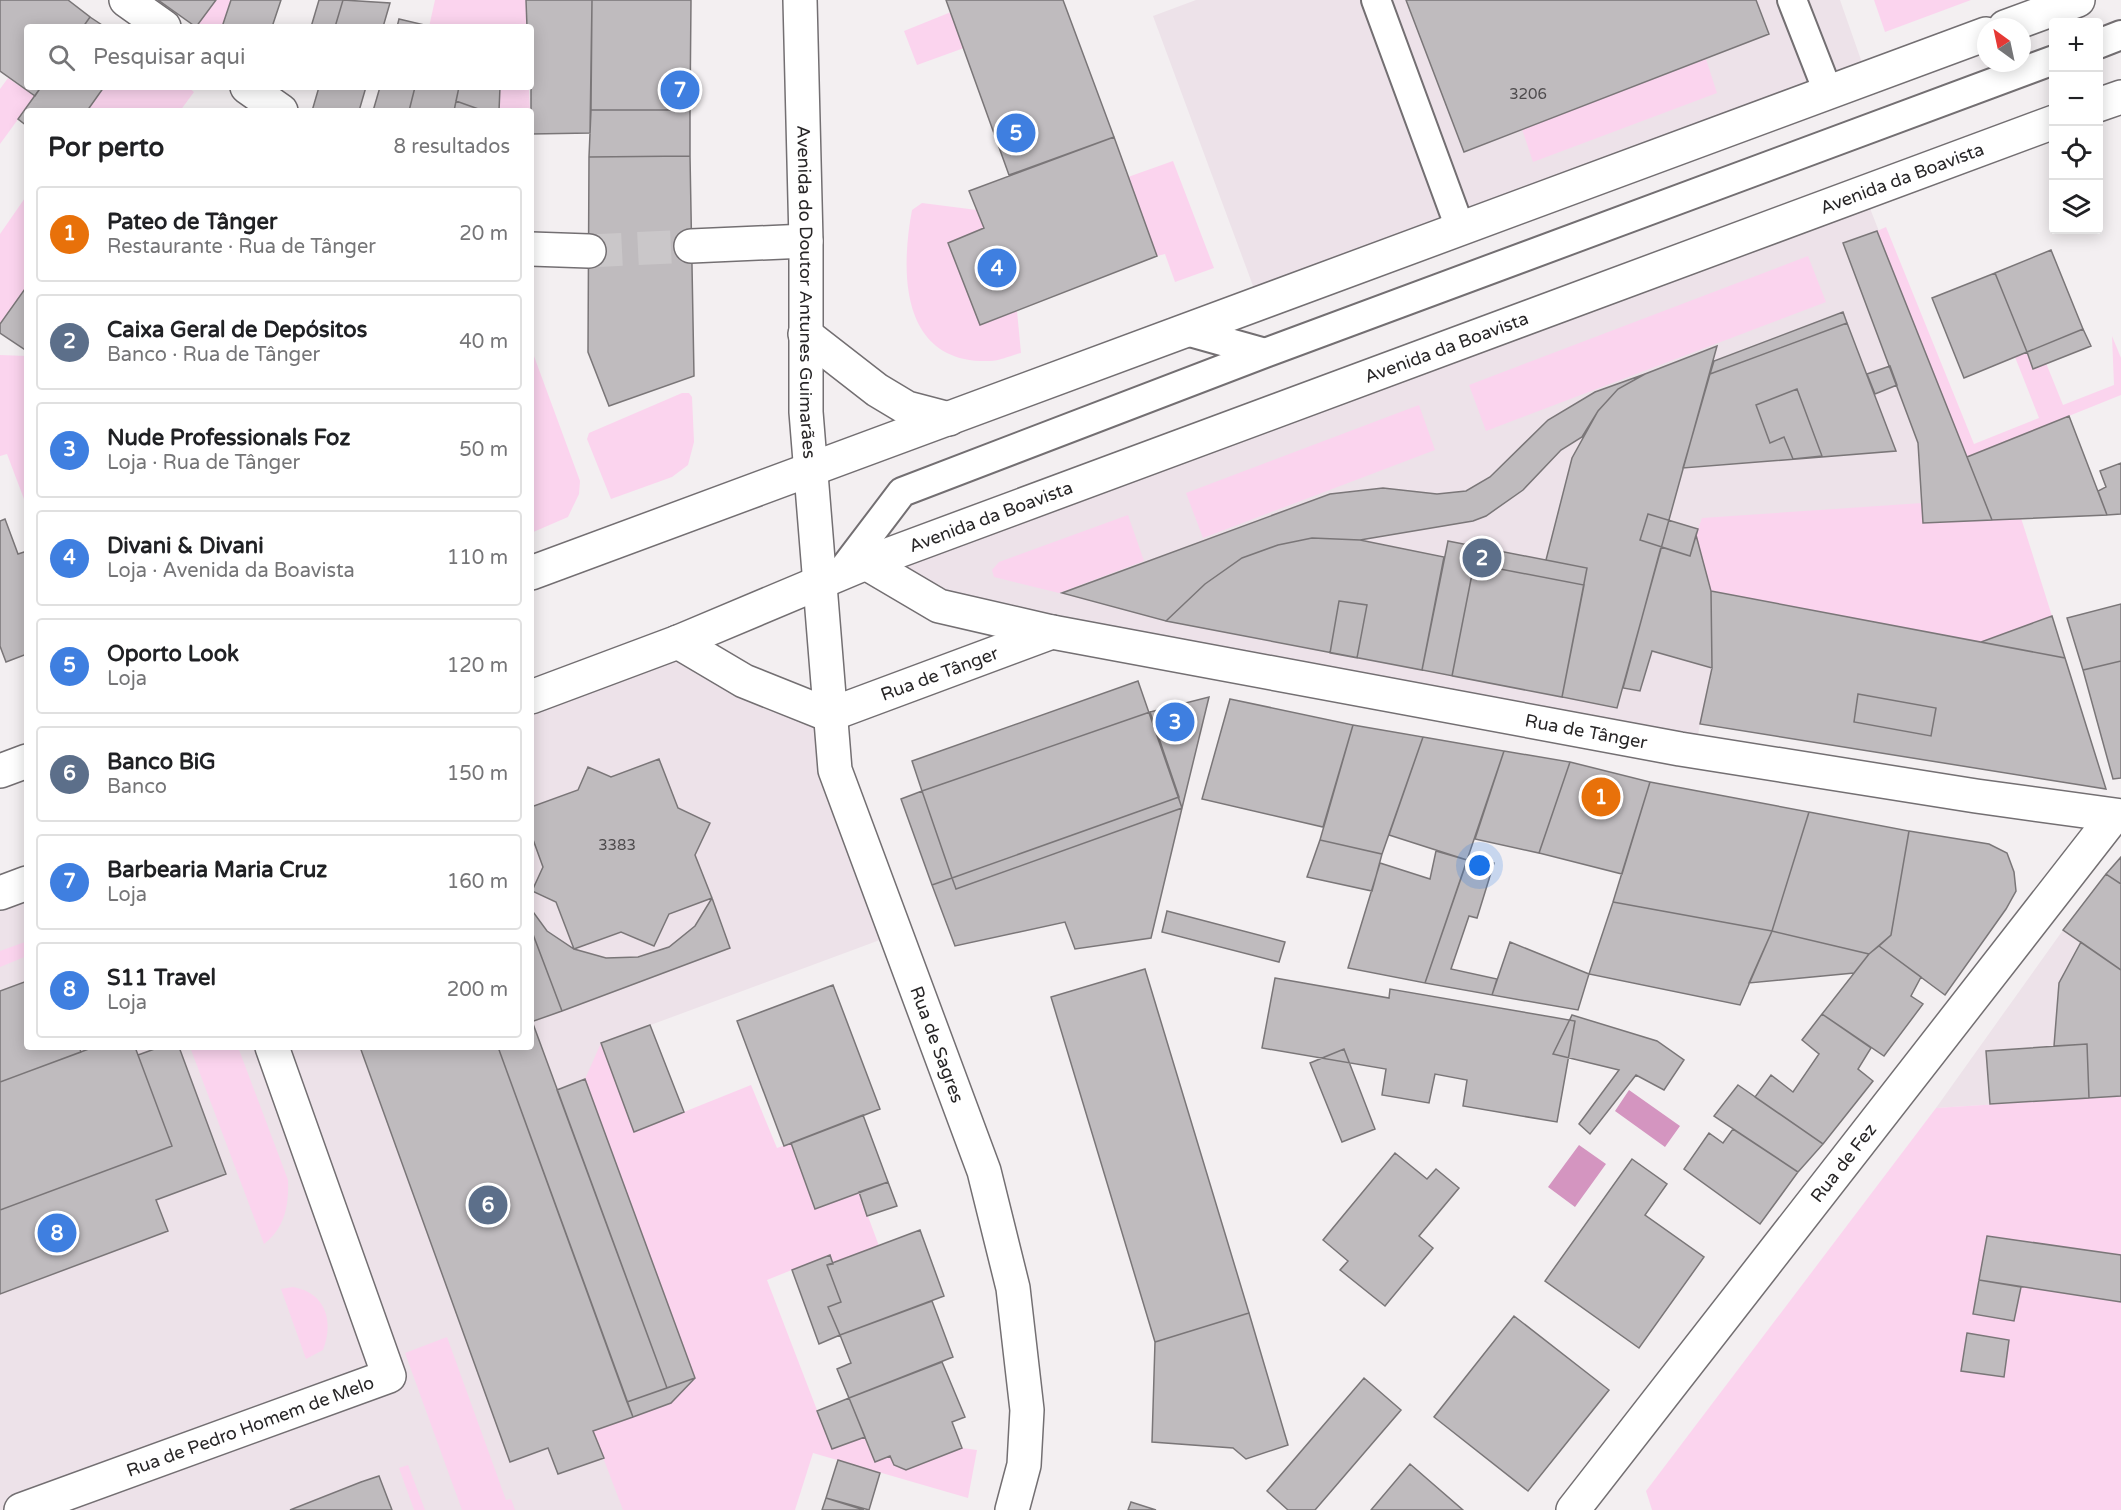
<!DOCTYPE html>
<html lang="pt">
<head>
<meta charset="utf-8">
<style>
  :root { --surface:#fff; --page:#f2f2f2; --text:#202124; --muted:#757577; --line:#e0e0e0; --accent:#b45309 }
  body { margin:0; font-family:"Varela Round",sans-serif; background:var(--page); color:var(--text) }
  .controls { position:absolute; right:18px; top:18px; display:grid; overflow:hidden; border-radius:6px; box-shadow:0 3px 15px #0003 }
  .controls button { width:54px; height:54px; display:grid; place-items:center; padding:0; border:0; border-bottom:2px solid var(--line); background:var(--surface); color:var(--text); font:30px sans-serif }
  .compass { position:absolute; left:1977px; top:18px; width:54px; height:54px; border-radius:50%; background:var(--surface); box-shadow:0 3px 15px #0003; rotate:327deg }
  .you { position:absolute; left:1480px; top:866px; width:21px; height:21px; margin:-15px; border:4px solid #fff; border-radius:50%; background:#1a73e8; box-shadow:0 0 0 9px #1a73e833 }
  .badge { display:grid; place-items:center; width:39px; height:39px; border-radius:50%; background:var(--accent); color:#fff; font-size:20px; font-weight:700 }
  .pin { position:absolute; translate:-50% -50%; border:3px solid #fff; box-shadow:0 2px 6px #0006 }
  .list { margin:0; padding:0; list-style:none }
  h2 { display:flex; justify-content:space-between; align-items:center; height:78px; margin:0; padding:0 24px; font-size:26px }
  h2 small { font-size:20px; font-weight:400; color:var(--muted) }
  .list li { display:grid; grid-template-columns:39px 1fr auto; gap:18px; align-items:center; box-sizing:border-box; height:96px; margin:0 12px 12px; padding:0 12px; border:2px solid var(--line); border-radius:6px }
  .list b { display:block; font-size:22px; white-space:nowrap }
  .list p { margin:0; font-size:20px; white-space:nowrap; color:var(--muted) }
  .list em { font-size:20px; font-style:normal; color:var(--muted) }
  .icon { flex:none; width:33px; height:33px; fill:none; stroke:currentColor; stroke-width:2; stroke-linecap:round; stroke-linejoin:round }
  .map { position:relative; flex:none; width:2121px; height:1510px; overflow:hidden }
  .search { position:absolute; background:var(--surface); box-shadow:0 3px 15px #0003; left:24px; top:24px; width:510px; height:66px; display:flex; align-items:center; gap:15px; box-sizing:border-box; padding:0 21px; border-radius:6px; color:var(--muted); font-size:22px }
  .panel { position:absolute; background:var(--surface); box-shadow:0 3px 15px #0003; left:24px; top:108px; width:510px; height:942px; border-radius:6px }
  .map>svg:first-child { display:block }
</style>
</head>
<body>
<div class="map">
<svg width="2121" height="1510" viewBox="0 0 2121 1510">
  <rect width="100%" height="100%" fill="#f3eff1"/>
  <path fill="#ede2e9" d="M 1196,0 L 1840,0 L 1867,77 L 1259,302 L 1153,16 Z
    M 1864,193 L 1992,520 L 1923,523 L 1712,668 L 1697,739 L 1052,632 L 866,563 Z
    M 678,642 L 829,715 L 896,934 L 602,1043 L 742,1432 L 709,1510 L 0,1510 L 0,893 L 27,883 L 27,1047 L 531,1047 L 531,697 Z
    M 2063,930 L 2081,942 L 2121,1096 L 1936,1108 Z"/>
  <path fill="#fbd4ee" d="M 216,0 L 231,0 L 222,27 L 196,27 Z
    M 435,0 L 526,0 L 527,27 L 429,27 Z
    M 1874,0 L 1971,0 L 1885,32 Z
    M 951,12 L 964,48 L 917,65 L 904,31 Z
    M 1706,59 L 1717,93 L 1533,162 L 1522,129 Z
    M 8,78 L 35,96 L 0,144 L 0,89 Z
    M 104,87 L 188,87 L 194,92 L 180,111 L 87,111 Z
    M 500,87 L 529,87 L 530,111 L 499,111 Z
    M 1173,161 L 1214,268 L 1175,282 L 1165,254 L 1157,256 L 1128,177 Z
    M 27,195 L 27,286 L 0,324 L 0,234 Z
    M 922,203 L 977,210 L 984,228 L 948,243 L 980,325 L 1017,311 L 1021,353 C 1012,355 1000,361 990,361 C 901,364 900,274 912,210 Z
    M 1886,227 L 1974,444 L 2039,418 L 2015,357 L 2027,352 L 2034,368 L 2046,363 L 2063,405 L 2114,385 L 2112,336 L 2121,358 L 2121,395 L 1967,457 L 1877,231 Z
    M 1808,256 L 1826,302 L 1486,431 L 1469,385 Z
    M 531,348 L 580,481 L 579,494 L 568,517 L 531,533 Z
    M 0,355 L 27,356 L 27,507 L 7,454 L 0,456 Z
    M 682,393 L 689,393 L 692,397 L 694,442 L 688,465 L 672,477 L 611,499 L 587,439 L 589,433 Z
    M 1419,405 L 1435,450 L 1203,538 L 1186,493 Z
    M 1922,503 L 1924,523 L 2021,518 L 2052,616 L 1981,642 L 1711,591 L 1696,535 L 1702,518 Z
    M 1128,515 L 1144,561 L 1059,593 L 994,577 L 992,570 L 999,562 Z
    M 25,942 L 27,956 L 0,967 L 0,951 Z
    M 601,1043 L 634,1132 L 751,1085 L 777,1148 L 791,1143 L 815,1208 L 859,1192 L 879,1246 L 833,1264 L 829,1255 L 767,1280 L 832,1449 L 865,1437 L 875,1462 L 890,1456 L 894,1465 L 906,1470 L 962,1448 L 977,1450 L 968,1498 L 813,1453 L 795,1510 L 623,1510 L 593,1431 L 671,1403 L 695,1378 L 585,1079 Z
    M 190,1047 L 238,1047 L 288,1180 C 289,1205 285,1228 264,1244 Z
    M 2121,1096 L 2121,1510 L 1652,1510 L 1646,1491 L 1936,1108 Z
    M 293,1287 C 326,1293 334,1321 323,1350 L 306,1359 L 281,1289 Z
    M 447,1337 L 506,1500 L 511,1499 L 515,1510 L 462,1510 L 405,1353 Z
    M 408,1465 L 425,1510 L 414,1510 L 399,1468 Z"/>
  <path fill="#d495c0" d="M 1629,1090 L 1680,1126 L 1665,1147 L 1615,1111 Z
    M 1579,1145 L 1606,1164 L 1575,1207 L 1548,1187 Z"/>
  <path fill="#bfbbbe" stroke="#7a7678" stroke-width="1.5" d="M 0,0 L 68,0 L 90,17 L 83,27 L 27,27 L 27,87 L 41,87 L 35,96 L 0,71 Z
    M 158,0 L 216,0 L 196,27 Z
    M 231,0 L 281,0 L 272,27 L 222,27 Z
    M 319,0 L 343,0 L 335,27 L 311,27 Z
    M 343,0 L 390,3 L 383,27 L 335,27 Z
    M 526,0 L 592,0 L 590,133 L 531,134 L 531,27 L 527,27 Z
    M 592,0 L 691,0 L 690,110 L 591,110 Z
    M 946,0 L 1063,0 L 1114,137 L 1009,175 Z
    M 1406,0 L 1756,0 L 1769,34 L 1464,152 Z
    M 90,17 L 105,27 L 83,27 Z
    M 399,19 L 429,26 L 429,27 L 397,27 Z
    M 41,87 L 104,87 L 87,111 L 27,111 L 27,126 L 18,119 Z
    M 319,87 L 366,87 L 359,111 L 312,111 Z
    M 380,87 L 415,87 L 409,111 L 373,111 Z
    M 415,87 L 459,87 L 454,111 L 409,111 Z
    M 459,87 L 500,87 L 499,111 L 484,111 L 456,101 Z
    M 456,101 L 484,111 L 454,111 Z
    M 591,110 L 690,110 L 690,156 L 589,157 Z
    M 1114,137 L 1157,256 L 980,325 L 948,243 L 984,228 L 969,191 Z
    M 690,156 L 694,376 L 609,406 L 588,352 L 589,157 Z
    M 1877,231 L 1967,457 L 1992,520 L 1923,523 L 1918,443 L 1843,243 Z
    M 2051,250 L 2083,329 L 2027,352 L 1995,273 Z
    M 1995,273 L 2027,352 L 1964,378 L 1932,298 Z
    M 27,286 L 27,351 L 0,333 L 0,324 Z
    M 1843,312 L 1847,323 L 1710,374 L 1714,361 Z
    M 1847,323 L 1896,451 L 1683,468 L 1710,374 Z
    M 2083,329 L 2091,346 L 2033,369 L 2027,352 Z
    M 1717,346 L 1617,708 L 1562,697 L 1587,568 L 1546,560 L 1572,458 L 1598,411 L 1618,389 L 1645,374 Z
    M 1890,366 L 1897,385 L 1875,394 L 1867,374 Z
    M 1645,374 L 1618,389 L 1598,411 L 1582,437 L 1561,450 L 1523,490 L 1486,516 L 1473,521 L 1360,540 L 1312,538 L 1278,545 L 1242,558 L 1205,584 L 1166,621 L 1062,593 L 1330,494 L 1383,488 L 1437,494 L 1466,491 L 1490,477 L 1548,420 L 1595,392 Z
    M 1797,389 L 1822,456 L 1793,459 L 1784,437 L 1770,443 L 1756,405 Z
    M 2069,416 L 2107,515 L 1992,520 L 1967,457 Z
    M 2121,463 L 2121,514 L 2107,515 L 2098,491 L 2106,487 L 2100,471 Z
    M 1648,514 L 1698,529 L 1690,556 L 1640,540 Z
    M 5,519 L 18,554 L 27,551 L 27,654 L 6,662 L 0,646 L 0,521 Z
    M 1696,535 L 1711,591 L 1712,668 L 1652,651 L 1640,691 L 1623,688 L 1661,547 L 1690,556 Z
    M 1312,538 L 1360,540 L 1444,557 L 1422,670 L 1166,621 L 1205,584 L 1242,558 L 1278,545 Z
    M 1448,541 L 1587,568 L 1562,697 L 1422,670 Z
    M 1474,564 L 1584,585 L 1562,697 L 1452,676 Z
    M 1711,591 L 2065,658 L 2106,789 L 1700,724 L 1712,668 Z
    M 1339,601 L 1367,605 L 1357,658 L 1330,653 Z
    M 2121,604 L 2121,661 L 2083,670 L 2067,618 Z
    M 2052,616 L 2065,658 L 1981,642 Z
    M 2121,661 L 2121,778 L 2113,779 L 2083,670 Z
    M 1138,681 L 1182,808 L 956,889 L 952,878 L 932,885 L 901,799 L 922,791 L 912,761 Z
    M 1858,694 L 1936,708 L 1931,736 L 1854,722 Z
    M 1209,697 L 1182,808 L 1150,712 Z
    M 1230,699 L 1353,725 L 1323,827 L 1202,799 Z
    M 1150,712 L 1179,797 L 952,878 L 922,791 Z
    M 1353,725 L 1423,737 L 1382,854 L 1320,840 Z
    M 1423,737 L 1504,751 L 1467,860 L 1389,835 Z
    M 1504,751 L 1570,762 L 1539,853 L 1475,839 Z
    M 659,759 L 678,808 L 710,823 L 695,855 L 712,898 L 669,914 L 654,946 L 621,932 L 574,949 L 556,902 L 532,891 L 543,867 L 531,834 L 531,807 L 578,790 L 588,767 L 611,777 Z
    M 1570,762 L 1650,782 L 1622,874 L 1539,853 Z
    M 1650,782 L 1809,812 L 1772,931 L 1613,902 Z
    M 1182,808 L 1151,938 L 1075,949 L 1065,922 L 955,946 L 932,885 L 952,878 L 956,889 Z
    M 1809,812 L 1909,831 L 1891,935 L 1869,954 L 1772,931 Z
    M 1909,831 L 1989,844 L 2007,853 L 2014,872 L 2016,891 L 2006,909 L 1945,995 L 1879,946 L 1891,935 Z
    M 1320,840 L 1382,854 L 1372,891 L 1307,877 Z
    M 1436,851 L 1467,860 L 1425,983 L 1348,968 L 1380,863 L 1430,879 Z
    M 2121,857 L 2121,884 L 2106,874 Z
    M 1468,858 L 1494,863 L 1477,918 L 1469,916 L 1451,969 L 1497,979 L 1492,995 L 1425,983 Z
    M 2106,874 L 2121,884 L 2121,970 L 2063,930 Z
    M 712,898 L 730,948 L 562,1011 L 531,929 L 531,909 L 547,931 L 574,949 L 606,958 L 638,957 L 669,947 L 695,926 Z
    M 1613,902 L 1772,931 L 1740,1005 L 1589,974 Z
    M 1167,911 L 1285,942 L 1279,962 L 1162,932 Z
    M 531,929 L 562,1011 L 531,1022 Z
    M 1772,931 L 1869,954 L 1854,973 L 1749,983 Z
    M 1510,942 L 1589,974 L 1578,1010 L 1492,995 Z
    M 2081,942 L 2121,970 L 2121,1096 L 2089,1098 L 2087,1044 L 2054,1046 L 2059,983 Z
    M 1879,946 L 1921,977 L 1911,996 L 1923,1004 L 1884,1056 L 1822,1014 L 1869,954 Z
    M 1145,969 L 1249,1313 L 1155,1342 L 1051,997 Z
    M 1275,978 L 1389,998 L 1390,989 L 1575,1021 L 1557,1122 L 1463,1106 L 1467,1080 L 1435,1074 L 1429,1103 L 1382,1095 L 1386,1069 L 1262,1048 Z
    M 27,981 L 27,1047 L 79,1047 L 81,1052 L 0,1082 L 0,991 Z
    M 833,985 L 880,1109 L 784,1146 L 737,1021 Z
    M 1822,1014 L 1871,1048 L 1858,1069 L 1873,1081 L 1823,1144 L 1755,1097 L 1771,1075 L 1793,1092 L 1819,1054 L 1802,1040 Z
    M 1572,1015 L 1657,1041 L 1684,1060 L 1664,1090 L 1636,1075 L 1590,1134 L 1579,1124 L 1619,1070 L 1553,1054 Z
    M 532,1021 L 667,1388 L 627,1402 L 498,1047 L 531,1047 Z
    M 650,1025 L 684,1112 L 634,1132 L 601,1043 Z
    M 2087,1044 L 2089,1098 L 1990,1104 L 1986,1051 Z
    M 94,1047 L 135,1047 L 172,1146 L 0,1210 L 0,1082 Z
    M 160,1047 L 179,1047 L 226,1174 L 156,1200 L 168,1231 L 0,1294 L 0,1210 L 172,1146 L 138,1055 Z
    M 360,1047 L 498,1047 L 633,1417 L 593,1431 L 604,1458 L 558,1474 L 548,1448 L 510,1462 Z
    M 1344,1049 L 1375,1129 L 1342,1142 L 1310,1063 Z
    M 585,1079 L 695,1378 L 667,1388 L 557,1090 Z
    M 1738,1085 L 1823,1144 L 1798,1172 L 1714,1116 Z
    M 863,1115 L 888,1182 L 815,1209 L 791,1143 Z
    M 1733,1129 L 1798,1172 L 1760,1224 L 1684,1169 L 1709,1133 L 1723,1143 Z
    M 1395,1153 L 1427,1179 L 1436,1169 L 1459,1188 L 1419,1236 L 1433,1248 L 1385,1306 L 1340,1270 L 1348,1261 L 1323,1240 Z
    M 1632,1159 L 1667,1184 L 1645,1215 L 1704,1257 L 1639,1348 L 1545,1281 Z
    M 888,1182 L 897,1206 L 867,1216 L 859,1192 Z
    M 920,1230 L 944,1296 L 840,1335 L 828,1307 L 841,1302 L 827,1265 Z
    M 1987,1236 L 2121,1255 L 2121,1302 L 1979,1280 Z
    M 830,1255 L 833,1264 L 827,1265 L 841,1302 L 828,1307 L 840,1335 L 819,1344 L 792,1270 Z
    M 1979,1280 L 2021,1287 L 2014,1321 L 1973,1314 Z
    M 932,1301 L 953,1357 L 849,1398 L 837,1369 L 851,1363 L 840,1335 Z
    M 1249,1313 L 1288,1445 L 1246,1459 L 1233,1448 L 1152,1442 L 1155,1342 Z
    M 1514,1316 L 1609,1390 L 1528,1491 L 1434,1417 Z
    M 1967,1333 L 2009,1340 L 2004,1377 L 1961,1371 Z
    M 942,1362 L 965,1417 L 952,1422 L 962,1448 L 906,1470 L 894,1465 L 890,1456 L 875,1462 L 849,1398 Z
    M 695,1378 L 671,1403 L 633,1417 L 627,1402 Z
    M 1364,1378 L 1401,1410 L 1315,1510 L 1288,1510 L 1267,1491 Z
    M 849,1398 L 865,1437 L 832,1449 L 817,1411 Z
    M 838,1460 L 880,1473 L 869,1510 L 826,1498 Z
    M 1410,1464 L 1463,1510 L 1371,1510 Z
    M 379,1476 L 392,1510 L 290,1510 L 361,1482 Z
    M 826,1498 L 864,1510 L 822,1510 Z
    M 1131,1502 L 1156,1510 L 1128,1510 Z"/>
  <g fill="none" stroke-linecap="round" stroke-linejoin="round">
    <path stroke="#cac7c9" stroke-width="33" stroke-dasharray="33 16" stroke-linecap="butt" d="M 589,251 L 691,246"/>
    <defs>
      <path id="lane" d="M 1376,0 L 1460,228
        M 1792,0 L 1828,92
        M 2098,44 L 2121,35
        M 1183,330 L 1265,353
        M 839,575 L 902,492 L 1265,353 L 2054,60"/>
      <g id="street">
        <path id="s1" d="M 866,563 L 939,606 L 1052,632 L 1680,749 L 1976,796 L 2121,816"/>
        <path id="s2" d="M 829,715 L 1052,632"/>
        <path id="s3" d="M 21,1510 L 389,1376 L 272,1047"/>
        <path id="s4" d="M 1573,1510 L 2113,817"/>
      </g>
      <g id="secondary">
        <path d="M 126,0 L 164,27"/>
        <path id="s5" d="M 800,0 L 806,241 L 806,412 L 835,770 L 984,1171 L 1013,1288 L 1027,1410 L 1024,1465 L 1012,1510"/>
        <path d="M 247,87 L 281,111"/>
        <path d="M 691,246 L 806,241"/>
        <path d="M 531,249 L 589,251"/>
        <path d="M 805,334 L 877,390 L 907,408 L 949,419"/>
        <path d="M 678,642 L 744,681 L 829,715"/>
      </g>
      <g id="primary">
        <path d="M 2005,27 L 2078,0"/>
        <path d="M 2098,105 L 2121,97"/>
        <path d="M 531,573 L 1986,34"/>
        <path id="s6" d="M 531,697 L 678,642 L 866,563 L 2054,122"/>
        <path d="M 0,771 L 27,761"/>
        <path d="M 0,893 L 27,883"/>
      </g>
    </defs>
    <use href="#lane" stroke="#736f72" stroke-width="32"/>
    <use href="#street" stroke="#736f72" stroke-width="36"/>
    <use href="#secondary" stroke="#736f72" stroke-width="36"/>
    <use href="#primary" stroke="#736f72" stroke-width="36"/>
    <use href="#lane" stroke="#fff" stroke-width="28"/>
    <use href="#street" stroke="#fff" stroke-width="33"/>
    <use href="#secondary" stroke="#fff" stroke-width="33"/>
    <use href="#primary" stroke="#fff" stroke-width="33"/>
  </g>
  <g text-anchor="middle" stroke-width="6" stroke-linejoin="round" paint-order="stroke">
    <g font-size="15" fill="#4e4b4d">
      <text x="1528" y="99">3206</text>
      <text x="617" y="850">3383</text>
    </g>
    <g font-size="18" fill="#282627" stroke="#fffcfe">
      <text dy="6" stroke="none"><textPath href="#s6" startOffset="1466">Avenida da Boavista</textPath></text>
      <text dy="6" stroke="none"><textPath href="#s5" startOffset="292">Avenida do Doutor Antunes Guimarães</textPath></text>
      <text dy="6" stroke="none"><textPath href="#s6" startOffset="980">Avenida da Boavista</textPath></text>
      <text dy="6" stroke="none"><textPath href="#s6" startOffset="494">Avenida da Boavista</textPath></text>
      <text dy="6" stroke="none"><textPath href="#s2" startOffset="118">Rua de Tânger</textPath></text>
      <text dy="6" stroke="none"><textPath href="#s1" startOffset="744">Rua de Tânger</textPath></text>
      <text dy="6" stroke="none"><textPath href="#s5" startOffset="1064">Rua de Sagres</textPath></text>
      <text dy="6" stroke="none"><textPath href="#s4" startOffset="440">Rua de Fez</textPath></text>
      <text dy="6" stroke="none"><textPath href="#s3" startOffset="244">Rua de Pedro Homem de Melo</textPath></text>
    </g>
  </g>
</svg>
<div class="controls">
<button>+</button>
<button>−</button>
<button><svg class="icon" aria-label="locate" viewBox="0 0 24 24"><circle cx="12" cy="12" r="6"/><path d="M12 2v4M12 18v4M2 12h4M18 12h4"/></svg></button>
<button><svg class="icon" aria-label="layers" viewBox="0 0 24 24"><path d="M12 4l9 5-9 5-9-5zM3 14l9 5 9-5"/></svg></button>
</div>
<svg class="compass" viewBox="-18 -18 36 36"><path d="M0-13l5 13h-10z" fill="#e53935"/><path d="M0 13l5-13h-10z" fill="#757577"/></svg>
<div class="you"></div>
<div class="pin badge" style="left:1601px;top:797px;background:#e8710a">1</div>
<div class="pin badge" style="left:1482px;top:558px;background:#5c6f8a">2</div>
<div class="pin badge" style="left:1175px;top:722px;background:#3f7fe0">3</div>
<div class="pin badge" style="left:997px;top:268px;background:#3f7fe0">4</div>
<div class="pin badge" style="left:1016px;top:133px;background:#3f7fe0">5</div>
<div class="pin badge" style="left:488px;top:1205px;background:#5c6f8a">6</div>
<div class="pin badge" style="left:680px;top:90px;background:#3f7fe0">7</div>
<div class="pin badge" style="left:57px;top:1233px;background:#3f7fe0">8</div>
<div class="search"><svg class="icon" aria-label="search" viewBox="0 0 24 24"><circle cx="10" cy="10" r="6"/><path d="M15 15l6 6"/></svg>Pesquisar aqui</div>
<section class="panel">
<h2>Por perto<small>8 resultados</small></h2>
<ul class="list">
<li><span class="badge" style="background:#e8710a">1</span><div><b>Pateo de Tânger</b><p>Restaurante · Rua de Tânger</p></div><em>20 m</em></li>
<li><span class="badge" style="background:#5c6f8a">2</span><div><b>Caixa Geral de Depósitos</b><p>Banco · Rua de Tânger</p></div><em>40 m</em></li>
<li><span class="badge" style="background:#3f7fe0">3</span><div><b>Nude Professionals Foz</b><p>Loja · Rua de Tânger</p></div><em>50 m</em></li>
<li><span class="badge" style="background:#3f7fe0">4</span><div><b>Divani &amp; Divani</b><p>Loja · Avenida da Boavista</p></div><em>110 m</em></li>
<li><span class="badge" style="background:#3f7fe0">5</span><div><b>Oporto Look</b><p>Loja</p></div><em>120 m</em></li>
<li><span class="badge" style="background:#5c6f8a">6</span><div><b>Banco BiG</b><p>Banco</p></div><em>150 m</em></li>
<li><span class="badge" style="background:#3f7fe0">7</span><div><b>Barbearia Maria Cruz</b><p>Loja</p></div><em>160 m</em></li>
<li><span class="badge" style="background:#3f7fe0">8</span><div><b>S11 Travel</b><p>Loja</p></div><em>200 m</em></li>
</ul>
</section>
</div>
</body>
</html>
